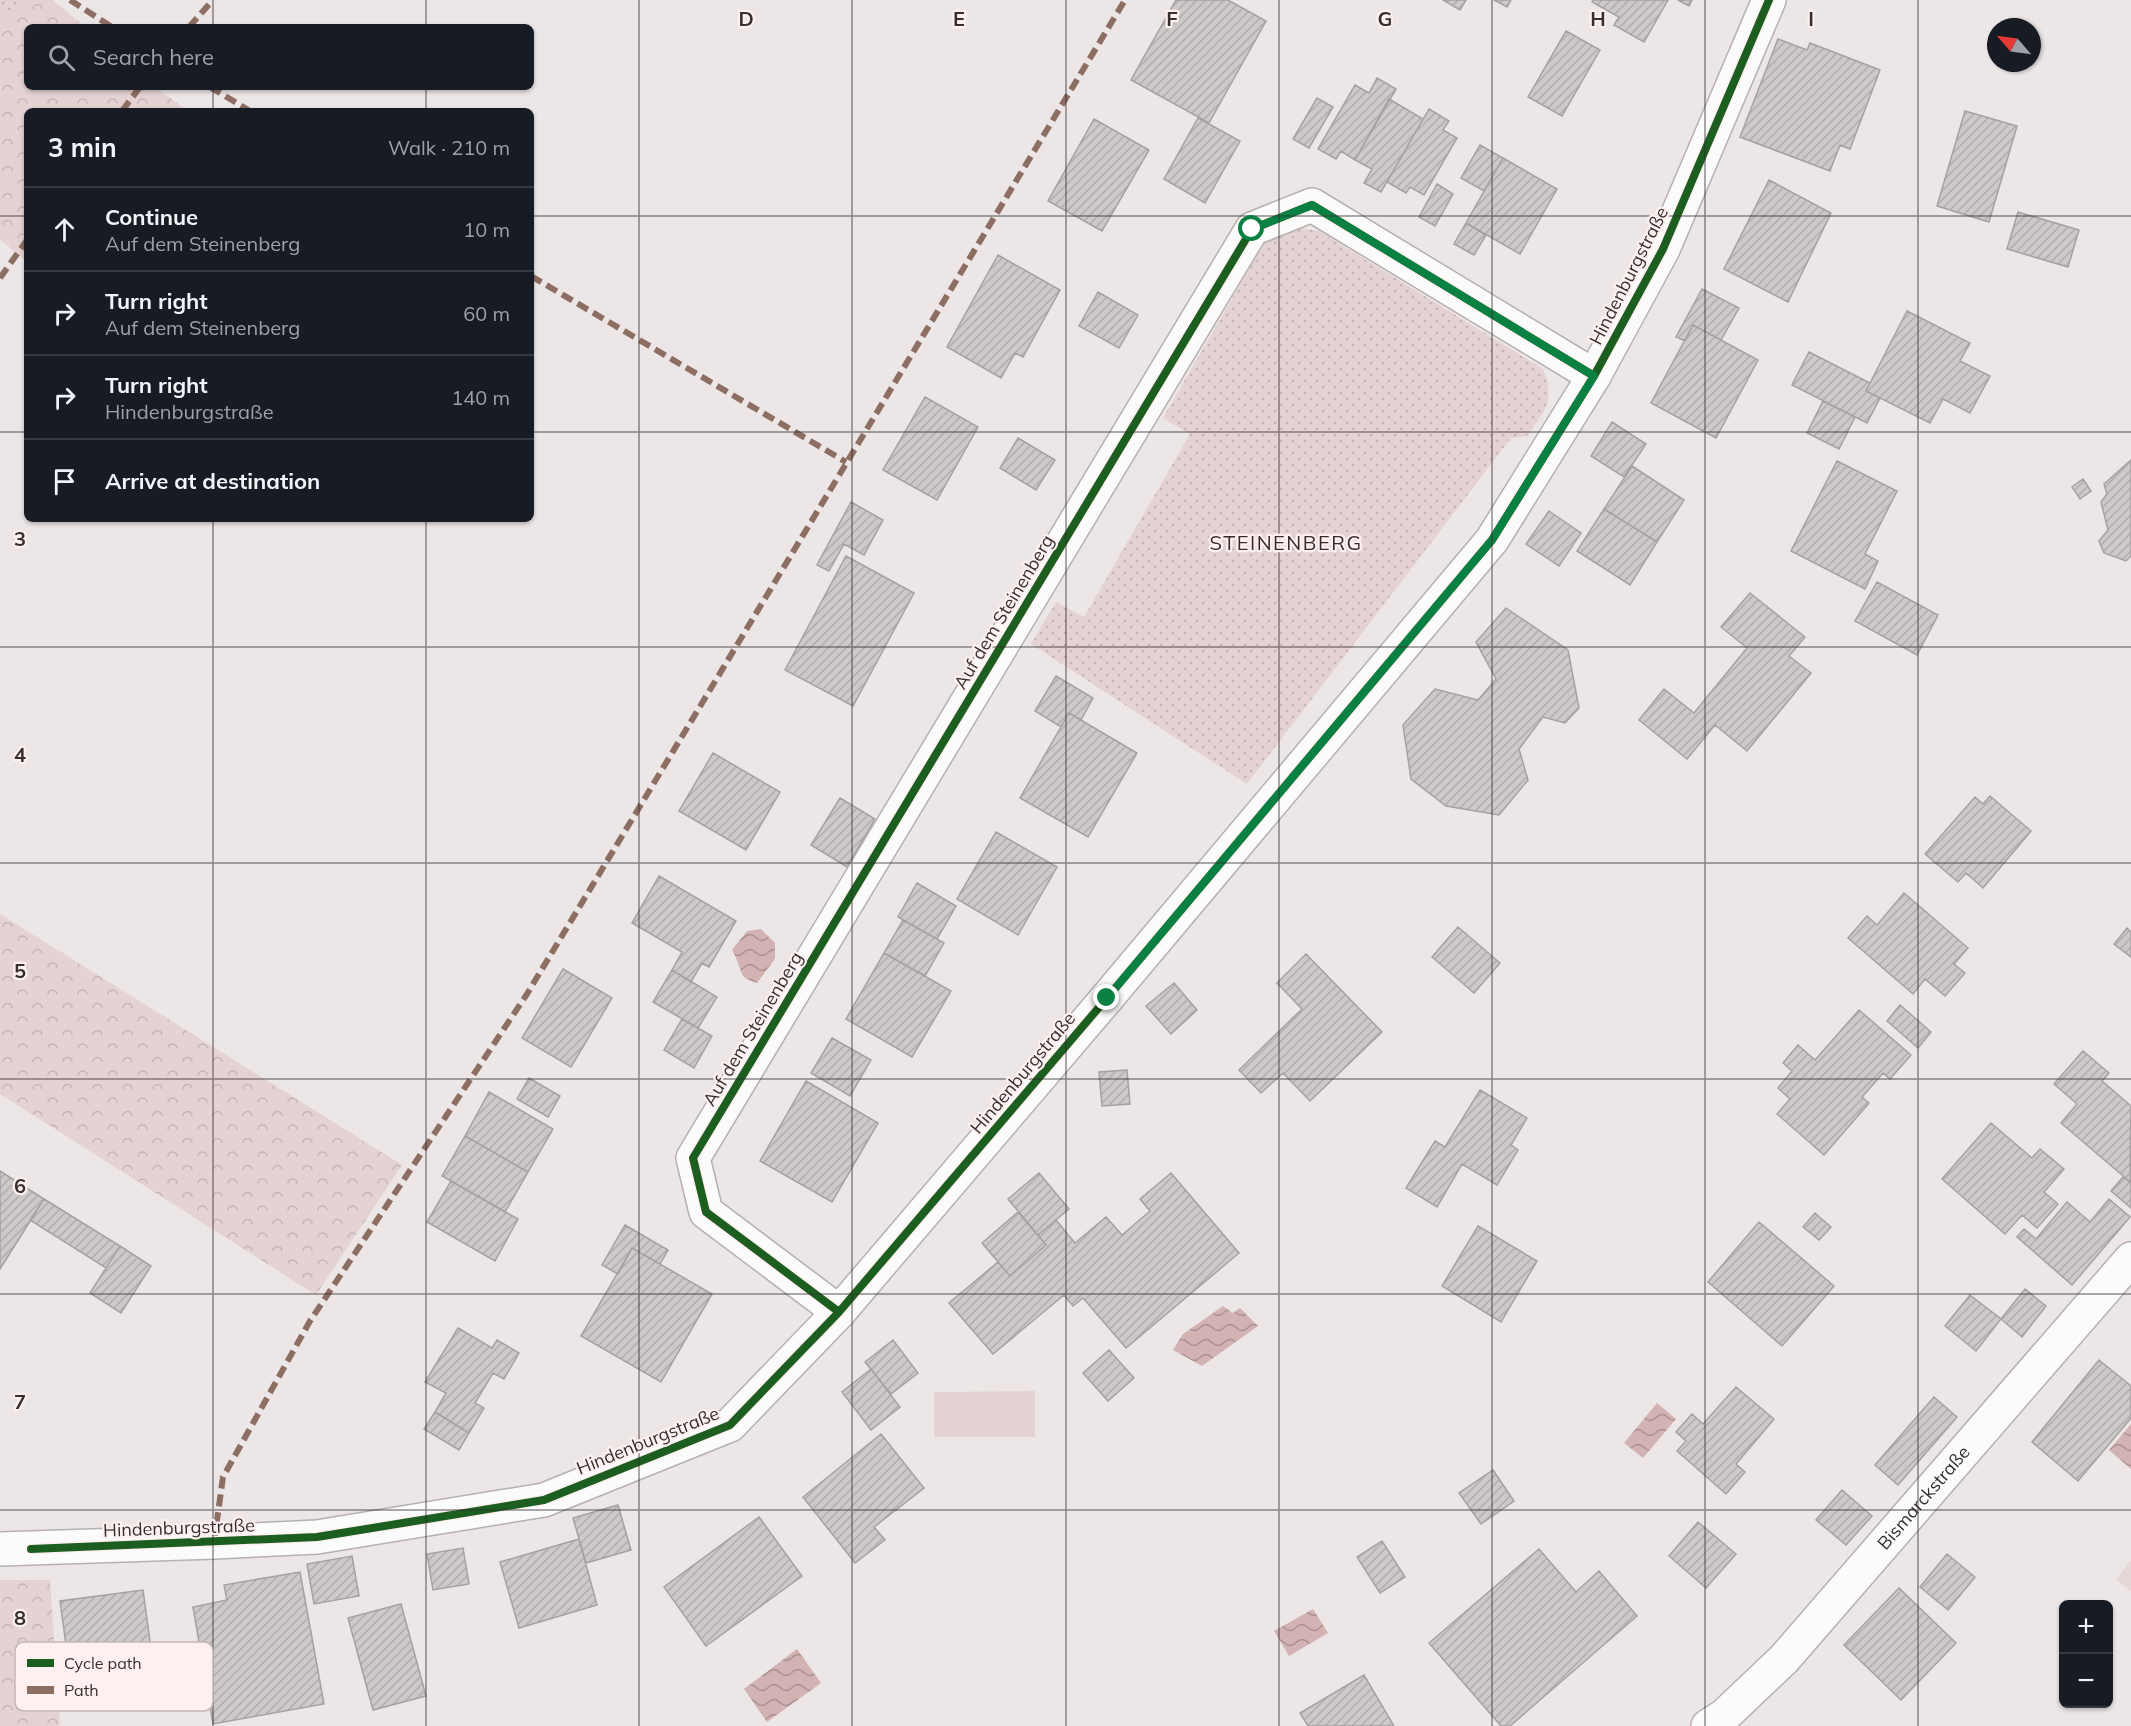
<!DOCTYPE html>
<html lang="en">
<head>
<meta charset="utf-8">
<style>
  :root { --surface:#171b24; --page:#20242c; --text:#f1f3f6; --muted:#9ea1a6; --line:#363941 }
  body { margin:0; font-family:Mulish,sans-serif; background:var(--page); color:var(--text) }
  .controls { position:absolute; right:18px; bottom:18px; display:grid; overflow:hidden; border-radius:9px; box-shadow:0 2px 4px #0004 }
  .controls button { width:54px; height:54px; display:grid; place-items:center; padding:0; border:0; border-bottom:2px solid var(--line); background:var(--surface); color:var(--text); font:30px sans-serif }
  .compass { position:absolute; left:1987px; top:18px; width:54px; height:54px; border-radius:50%; background:var(--surface); box-shadow:0 2px 4px #0004; rotate:298deg }
  .stop { position:absolute; width:18px; height:18px; margin:-14px; border:4px solid #0b8043; border-radius:50%; background:#fff }
  .stop.end { background:#0b8043; border-color:#fff; box-shadow:0 2px 6px #0008 }
  .list { margin:0; padding:0; list-style:none }
  h2 { display:flex; justify-content:space-between; align-items:center; height:78px; margin:0; padding:0 24px; font-size:26px }
  h2 small { font-size:20px; font-weight:400; color:var(--muted) }
  .list li { display:grid; grid-template-columns:39px 1fr auto; gap:18px; align-items:center; box-sizing:border-box; height:84px; padding:0 24px; border-top:2px solid var(--line) }
  .list b { display:block; font-size:22px; white-space:nowrap }
  .list p { margin:0; font-size:20px; white-space:nowrap; color:var(--muted) }
  .list em { font-size:20px; font-style:normal; color:var(--muted) }
  .icon { flex:none; width:33px; height:33px; fill:none; stroke:currentColor; stroke-width:2; stroke-linecap:round; stroke-linejoin:round }
  .map { position:relative; flex:none; width:2131px; height:1726px; overflow:hidden }
  .search { position:absolute; background:var(--surface); box-shadow:0 2px 4px #0004; left:24px; top:24px; width:510px; height:66px; display:flex; align-items:center; gap:15px; box-sizing:border-box; padding:0 21px; border-radius:9px; color:var(--muted); font-size:22px }
  .panel { position:absolute; background:var(--surface); box-shadow:0 2px 4px #0004; left:24px; top:108px; width:510px; height:414px; border-radius:9px }
  .map>svg:first-child { display:block }
</style>
</head>
<body>
<div class="map">
<svg width="2131" height="1726" viewBox="0 0 2131 1726">
  <defs>
    <pattern id="grass-dots" width="8" height="8" patternUnits="userSpaceOnUse" patternTransform="scale(1.5)"><rect width="8" height="8" fill="#e5d2d2"/><path d="M2 2h.1M6 6h.1" fill="none" stroke="#c5b5b5" stroke-width="1.8" stroke-linecap="round"/></pattern>
    <pattern id="forest-crowns" width="20" height="18" patternUnits="userSpaceOnUse" patternTransform="scale(1.5)"><rect width="20" height="18" fill="#e5d2d2"/><path d="M2 6a3 3 0 1 1 6 0M12 15a3 3 0 1 1 6 0" fill="none" stroke="#c5b5b5"/></pattern>
    <pattern id="water-waves" width="16" height="10" patternUnits="userSpaceOnUse" patternTransform="scale(1.5)"><rect width="16" height="10" fill="#d2b2b2"/><path d="M0 5q4-4 8 0t8 0" fill="none" stroke="#ab9191"/></pattern>
    <pattern id="building-hatch" width="6" height="6" patternUnits="userSpaceOnUse" patternTransform="scale(1.5)"><rect width="6" height="6" fill="#cec9c9"/><path d="M-1 1l2-2M0 6l6-6M5 7l2-2" fill="none" stroke="#b2adad"/></pattern>
  </defs>
  <rect width="100%" height="100%" fill="#ece6e6"/>
  <path fill="#e6d7d7" d="M 2131,1561 L 2131,1591 L 2116,1579 Z"/>
  <path fill="url(#grass-dots)" d="M 0,0 L 32,0 L 0,16 Z
    M 1294,227 L 1319,231 L 1543,369 C 1556,401 1545,410 1527,436 L 1511,438 L 1247,784 L 1031,644 L 1056,602 L 1084,617 L 1190,434 L 1163,418 L 1267,238 Z"/>
  <path fill="url(#forest-crowns)" d="M 32,0 L 53,0 L 85,27 L 27,27 L 27,87 L 155,87 L 188,111 L 27,111 L 27,262 L 0,239 L 0,16 Z
    M 0,914 L 402,1165 L 316,1295 L 0,1094 Z
    M 0,1580 L 50,1580 L 60,1726 L 0,1726 Z"/>
  <path fill="#e5d2d2" d="M 1035,1391 L 1035,1437 L 934,1437 L 934,1392 Z"/>
  <path fill="url(#water-waves)" d="M 761,929 L 775,943 L 775,959 L 757,983 C 754,982 747,980 744,977 C 740,972 737,957 732,950 L 747,931 Z
    M 1223,1306 L 1233,1313 L 1240,1308 L 1258,1326 L 1202,1366 L 1173,1350 L 1183,1334 Z
    M 1657,1403 L 1676,1419 L 1643,1458 L 1624,1443 Z
    M 2131,1424 L 2131,1469 L 2109,1450 Z
    M 1313,1609 L 1328,1633 L 1289,1656 L 1274,1631 Z
    M 797,1649 L 821,1683 L 767,1722 L 744,1689 Z"/>
  <path fill="url(#building-hatch)" stroke="#a6a1a1" stroke-width="1.5" d="M 1176,0 L 1228,0 L 1266,21 L 1209,123 L 1131,80 Z
    M 1443,0 L 1466,0 L 1460,10 Z
    M 1494,0 L 1511,0 L 1507,7 Z
    M 1593,0 L 1668,0 L 1644,42 L 1614,25 L 1619,17 L 1592,2 Z
    M 1678,0 L 1692,0 L 1689,6 Z
    M 1566,31 L 1600,50 L 1562,116 L 1528,97 Z
    M 1778,39 L 1807,50 L 1810,43 L 1880,70 L 1850,149 L 1840,145 L 1830,171 L 1740,137 Z
    M 1377,78 L 1396,89 L 1355,160 L 1341,151 L 1336,159 L 1318,149 L 1355,85 L 1369,93 Z
    M 1317,98 L 1333,107 L 1309,148 L 1293,139 Z
    M 1389,99 L 1423,119 L 1381,192 L 1364,183 L 1372,169 L 1355,160 Z
    M 1429,109 L 1449,121 L 1443,130 L 1457,138 L 1424,195 L 1410,187 L 1406,193 L 1387,182 Z
    M 1965,111 L 2017,126 L 1989,222 L 1937,206 Z
    M 1198,118 L 1240,141 L 1205,203 L 1164,179 Z
    M 1094,119 L 1149,150 L 1102,231 L 1048,201 Z
    M 1480,145 L 1503,158 L 1484,191 L 1461,178 Z
    M 1503,158 L 1557,189 L 1520,254 L 1466,223 Z
    M 1769,180 L 1831,213 L 1788,302 L 1724,269 Z
    M 1437,184 L 1453,194 L 1435,226 L 1419,217 Z
    M 2018,212 L 2079,230 L 2068,267 L 2007,249 Z
    M 1466,223 L 1486,235 L 1474,255 L 1454,244 Z
    M 998,255 L 1060,290 L 1023,357 L 1015,353 L 1001,378 L 947,347 Z
    M 1702,289 L 1739,308 L 1721,340 L 1693,325 L 1685,341 L 1676,337 Z
    M 1098,292 L 1138,315 L 1119,348 L 1079,326 Z
    M 1907,311 L 1970,343 L 1960,361 L 1990,376 L 1970,413 L 1943,399 L 1930,423 L 1866,391 Z
    M 1693,325 L 1758,360 L 1716,438 L 1651,403 Z
    M 1809,352 L 1870,383 L 1866,391 L 1880,398 L 1867,423 L 1792,385 Z
    M 925,397 L 978,427 L 937,500 L 883,470 Z
    M 1823,401 L 1855,417 L 1839,449 L 1807,433 Z
    M 1612,422 L 1646,444 L 1624,477 L 1591,456 Z
    M 1018,438 L 1055,460 L 1036,490 L 1000,468 Z
    M 2131,460 L 2131,556 L 2126,561 L 2104,553 L 2099,541 L 2108,530 L 2101,502 L 2107,494 L 2104,484 Z
    M 1837,461 L 1897,491 L 1865,554 L 1878,561 L 1865,589 L 1791,551 Z
    M 1632,466 L 1684,500 L 1657,542 L 1604,509 Z
    M 2083,479 L 2091,491 L 2080,499 L 2072,487 Z
    M 851,502 L 883,520 L 864,555 L 844,544 L 829,571 L 817,565 Z
    M 1604,509 L 1657,542 L 1630,585 L 1577,551 Z
    M 1549,511 L 1581,533 L 1559,566 L 1526,544 Z
    M 846,556 L 914,593 L 853,706 L 785,670 Z
    M 1877,582 L 1938,615 L 1917,655 L 1855,621 Z
    M 1750,593 L 1805,637 L 1789,656 L 1811,673 L 1747,751 L 1715,725 L 1687,759 L 1639,720 L 1664,689 L 1694,713 L 1747,648 L 1721,627 Z
    M 1506,608 L 1568,650 L 1579,708 L 1565,723 L 1543,717 L 1519,749 L 1528,780 L 1499,815 L 1446,806 L 1411,779 L 1403,725 L 1435,689 L 1478,700 L 1496,679 L 1476,642 Z
    M 1056,676 L 1093,698 L 1081,720 L 1069,713 L 1061,727 L 1035,711 Z
    M 1069,713 L 1137,753 L 1088,837 L 1020,798 Z
    M 713,753 L 780,792 L 746,850 L 679,811 Z
    M 1990,796 L 2031,831 L 1983,888 L 1966,873 L 1958,882 L 1925,854 L 1975,797 L 1983,804 Z
    M 840,798 L 875,819 L 847,867 L 811,845 Z
    M 996,832 L 1057,867 L 1018,935 L 957,899 Z
    M 659,876 L 736,921 L 709,967 L 702,963 L 691,982 L 672,970 L 682,952 L 632,923 Z
    M 917,883 L 956,906 L 937,939 L 898,917 Z
    M 1904,893 L 1968,948 L 1954,964 L 1965,973 L 1945,996 L 1925,979 L 1913,994 L 1848,938 L 1867,916 L 1877,925 Z
    M 903,920 L 944,943 L 925,976 L 884,953 Z
    M 1458,927 L 1500,963 L 1474,993 L 1432,957 Z
    M 2127,928 L 2131,932 L 2131,957 L 2114,944 Z
    M 884,953 L 951,991 L 912,1057 L 846,1019 Z
    M 1306,954 L 1382,1032 L 1310,1101 L 1283,1073 L 1261,1093 L 1239,1070 L 1302,1009 L 1277,983 Z
    M 563,969 L 612,998 L 571,1067 L 522,1038 Z
    M 672,970 L 717,997 L 698,1028 L 653,1002 Z
    M 1174,983 L 1197,1010 L 1171,1034 L 1146,1006 Z
    M 1900,1005 L 1931,1032 L 1918,1048 L 1887,1021 Z
    M 1859,1010 L 1911,1055 L 1890,1079 L 1883,1073 L 1862,1097 L 1869,1103 L 1824,1155 L 1777,1114 L 1790,1099 L 1778,1088 L 1792,1071 L 1783,1063 L 1798,1045 L 1815,1060 Z
    M 682,1019 L 712,1036 L 694,1068 L 664,1050 Z
    M 832,1038 L 871,1060 L 850,1096 L 811,1073 Z
    M 2083,1051 L 2109,1073 L 2102,1081 L 2131,1106 L 2130,1182 L 2061,1123 L 2077,1104 L 2054,1084 Z
    M 1127,1070 L 1130,1104 L 1102,1106 L 1099,1072 Z
    M 529,1078 L 560,1096 L 548,1117 L 517,1099 Z
    M 806,1081 L 878,1123 L 832,1202 L 760,1161 Z
    M 1480,1090 L 1527,1118 L 1511,1145 L 1518,1150 L 1497,1185 L 1462,1164 L 1437,1207 L 1406,1188 L 1435,1141 L 1445,1147 Z
    M 489,1092 L 553,1129 L 528,1172 L 465,1136 Z
    M 1991,1123 L 2032,1158 L 2040,1149 L 2064,1169 L 2044,1192 L 2058,1204 L 2037,1228 L 2022,1215 L 2005,1234 L 1942,1179 Z
    M 465,1136 L 528,1172 L 505,1212 L 442,1176 Z
    M 0,1171 L 44,1199 L 0,1269 Z
    M 1039,1173 L 1069,1209 L 1038,1235 L 1008,1199 Z
    M 1171,1173 L 1239,1253 L 1126,1348 L 1083,1298 L 1073,1306 L 1064,1295 L 993,1354 L 949,1303 L 998,1262 L 1010,1276 L 1046,1245 L 1038,1235 L 1056,1220 L 1075,1243 L 1106,1217 L 1122,1235 L 1150,1211 L 1140,1199 Z
    M 2123,1177 L 2130,1182 L 2131,1181 L 2131,1208 L 2111,1191 Z
    M 451,1181 L 518,1219 L 495,1261 L 427,1222 Z
    M 44,1199 L 120,1246 L 106,1268 L 30,1220 Z
    M 2109,1199 L 2130,1217 L 2072,1285 L 2017,1237 L 2024,1229 L 2036,1239 L 2067,1202 L 2090,1222 Z
    M 1018,1212 L 1046,1245 L 1010,1276 L 982,1243 Z
    M 1815,1213 L 1831,1227 L 1819,1240 L 1803,1227 Z
    M 1759,1222 L 1834,1286 L 1782,1346 L 1708,1282 Z
    M 625,1225 L 668,1250 L 660,1264 L 632,1248 L 618,1274 L 602,1265 Z
    M 1478,1226 L 1537,1261 L 1501,1322 L 1442,1286 Z
    M 120,1246 L 151,1266 L 121,1313 L 90,1293 Z
    M 632,1248 L 712,1294 L 661,1382 L 581,1336 Z
    M 2025,1289 L 2046,1306 L 2022,1337 L 2001,1319 Z
    M 1970,1295 L 2001,1319 L 1976,1351 L 1945,1326 Z
    M 458,1328 L 492,1348 L 497,1340 L 519,1353 L 504,1379 L 493,1373 L 475,1403 L 484,1408 L 469,1433 L 435,1412 L 446,1393 L 425,1382 Z
    M 893,1340 L 918,1373 L 891,1394 L 865,1362 Z
    M 1109,1350 L 1134,1378 L 1108,1401 L 1083,1373 Z
    M 2099,1360 L 2131,1386 L 2131,1418 L 2078,1481 L 2032,1442 Z
    M 871,1369 L 900,1407 L 871,1430 L 842,1392 Z
    M 1736,1387 L 1774,1419 L 1736,1464 L 1745,1472 L 1726,1494 L 1677,1451 L 1686,1441 L 1676,1432 L 1692,1414 L 1703,1424 Z
    M 1934,1397 L 1957,1417 L 1898,1485 L 1875,1465 Z
    M 435,1412 L 469,1433 L 459,1450 L 424,1429 Z
    M 881,1434 L 924,1488 L 874,1527 L 885,1540 L 855,1563 L 803,1497 Z
    M 1493,1470 L 1514,1501 L 1481,1524 L 1459,1493 Z
    M 1842,1490 L 1872,1516 L 1846,1545 L 1816,1520 Z
    M 618,1505 L 631,1550 L 586,1563 L 573,1518 Z
    M 759,1517 L 802,1576 L 706,1646 L 664,1587 Z
    M 1698,1522 L 1736,1554 L 1706,1588 L 1669,1556 Z
    M 579,1539 L 597,1605 L 519,1628 L 500,1562 Z
    M 1382,1541 L 1405,1577 L 1380,1593 L 1357,1557 Z
    M 463,1548 L 469,1584 L 433,1590 L 427,1554 Z
    M 1539,1549 L 1576,1592 L 1599,1571 L 1637,1616 L 1510,1726 L 1501,1726 L 1429,1643 Z
    M 1947,1554 L 1975,1577 L 1948,1610 L 1920,1587 Z
    M 352,1556 L 359,1596 L 314,1604 L 307,1564 Z
    M 300,1572 L 324,1704 L 213,1724 L 193,1607 L 227,1600 L 224,1585 Z
    M 1899,1588 L 1956,1643 L 1901,1700 L 1844,1645 Z
    M 143,1590 L 153,1663 L 70,1674 L 60,1601 Z
    M 401,1604 L 426,1696 L 373,1710 L 348,1618 Z
    M 1364,1675 L 1394,1726 L 1308,1726 L 1300,1713 Z"/>
  <g fill="none" stroke-linecap="round" stroke-linejoin="round">
    <defs>
      <g id="minor">
        <path d="M 839,1312 L 706,1212 L 693,1158 L 1252,229 L 1312,205 L 1594,376"/>
        <path d="M 0,1549 L 214,1542 L 317,1537 L 544,1500 L 730,1425 L 839,1312 L 1107,998 L 1492,540 L 1594,376 L 1663,249 L 1769,0"/>
        <path id="s1" d="M 1708,1726 L 1725,1715 L 1784,1659 L 2131,1259"/>
      </g>
    </defs>
    <use href="#minor" stroke="#b6b0b0" stroke-width="36"/>
    <use href="#minor" stroke="#fcfbfb" stroke-width="33"/>
    <path stroke="#8d6e63" stroke-width="6" stroke-dasharray="12 6" stroke-linecap="butt" d="M 70,0 L 112,27
      M 189,27 L 213,0
      M 210,87 L 250,111
      M 122,111 L 140,87
      M 531,276 L 846,462
      M 0,278 L 27,240
      M 214,1542 L 223,1477 L 310,1321 L 527,994 L 1125,0"/>
    <defs>
      <path id="cycleway" d="M 839,1312 L 706,1212 L 693,1158 L 1252,229 L 1312,205 L 1594,376
        M 31,1549 L 317,1537 L 544,1500 L 730,1425 L 839,1312 L 1107,998 L 1492,540 L 1594,376 L 1663,249 L 1769,0"/>
    </defs>
    <use href="#cycleway" stroke="#fef0f0" stroke-width="11"/>
    <use href="#cycleway" stroke="#1b5e20" stroke-width="8"/>
  </g>
  <g fill="none" stroke-linecap="round" stroke-linejoin="round">
    <path stroke="#0b8043" stroke-width="8" d="M 1107,998 L 1492,540 L 1594,376 L 1312,205 L 1252,229"/>
  </g>
  <path fill="none" stroke="#353030" stroke-width="1.5" stroke-opacity="0.55" d="M 213,0 L 213,27M 426,0 L 426,27M 639,0 L 639,1726M 852,0 L 852,1726M 1066,0 L 1066,1726M 1279,0 L 1279,1726M 1492,0 L 1492,1726M 1705,0 L 1705,1726M 1918,0 L 1918,1726M 213,87 L 213,111M 426,87 L 426,111M 0,216 L 27,216M 531,216 L 2131,216M 0,432 L 27,432M 531,432 L 2131,432M 213,519 L 213,1726M 426,519 L 426,1726M 0,647 L 2131,647M 0,863 L 2131,863M 0,1079 L 2131,1079M 0,1294 L 2131,1294M 0,1510 L 2131,1510"/>
  <g text-anchor="middle" stroke-width="4.5" stroke-linejoin="round" paint-order="stroke">
    <g font-size="18" fill="#353030" stroke="#fef0f0">
      <text transform="translate(1629 276) rotate(-63)" y="6">Hindenburgstraße</text>
      <text transform="translate(1004 612) rotate(-59)" y="6">Auf dem Steinenberg</text>
      <text transform="translate(753 1029) rotate(-59)" y="6">Auf dem Steinenberg</text>
      <text transform="translate(1023 1073) rotate(-50)" y="6">Hindenburgstraße</text>
      <text transform="translate(648 1441) rotate(-22)" y="6">Hindenburgstraße</text>
      <text dy="6" stroke="none"><textPath href="#s1" startOffset="315">Bismarckstraße</textPath></text>
      <text transform="translate(179 1528) rotate(-2)" y="6">Hindenburgstraße</text>
    </g>
    <g font-size="20" letter-spacing="1.5" fill="#352b2b" stroke="#fef0f0">
      <text x="1286" y="550">STEINENBERG</text>
    </g>
  </g>
  <rect x="15" y="1642" width="198" height="69" rx="9" fill="#fef0f0" stroke="#c2b6b6" stroke-width="1.5"/>
  <rect x="27" y="1659" width="27" height="8" fill="#1b5e20"/>
  <rect x="27" y="1686" width="27" height="8" fill="#8d6e63"/>
  <g font-size="16" fill="#353030">
    <text x="64" y="1669">Cycle path</text>
    <text x="64" y="1696">Path</text>
  </g>
  <g font-size="20" text-anchor="middle" font-weight="bold" fill="#353030" stroke="#fef0f0" stroke-width="4.5" stroke-linejoin="round" paint-order="stroke">
    <text x="746" y="26">D</text>
    <text x="959" y="26">E</text>
    <text x="1172" y="26">F</text>
    <text x="1385" y="26">G</text>
    <text x="1598" y="26">H</text>
    <text x="1811" y="26">I</text>
    <text x="20" y="546">3</text>
    <text x="20" y="762">4</text>
    <text x="20" y="978">5</text>
    <text x="20" y="1193">6</text>
    <text x="20" y="1409">7</text>
    <text x="20" y="1625">8</text>
  </g>
</svg>
<div class="controls">
<button>+</button>
<button>−</button>
</div>
<svg class="compass" viewBox="-18 -18 36 36"><path d="M0-13l5 13h-10z" fill="#e53935"/><path d="M0 13l5-13h-10z" fill="#9ea1a6"/></svg>
<div class="stop" style="left:1252px;top:229px"></div>
<div class="stop end" style="left:1107px;top:998px"></div>
<div class="search"><svg class="icon" aria-label="search" viewBox="0 0 24 24"><circle cx="10" cy="10" r="6"/><path d="M15 15l6 6"/></svg>Search here</div>
<section class="panel">
<h2>3 min<small>Walk · 210 m</small></h2>
<ul class="list">
<li><svg class="icon" aria-label="ahead" viewBox="0 0 24 24"><path d="M12 20V5M6 11l6-6 6 6"/></svg><div><b>Continue</b><p>Auf dem Steinenberg</p></div><em>10 m</em></li>
<li><svg class="icon" aria-label="right" viewBox="0 0 24 24"><path d="M7 20v-9h11M14 6l5 5-5 5"/></svg><div><b>Turn right</b><p>Auf dem Steinenberg</p></div><em>60 m</em></li>
<li><svg class="icon" aria-label="right" viewBox="0 0 24 24"><path d="M7 20v-9h11M14 6l5 5-5 5"/></svg><div><b>Turn right</b><p>Hindenburgstraße</p></div><em>140 m</em></li>
<li><svg class="icon" aria-label="arrive" viewBox="0 0 24 24"><path d="M6 21V4h12l-3 4 3 4H6"/></svg><div><b>Arrive at destination</b></div></li>
</ul>
</section>
</div>
</body>
</html>
